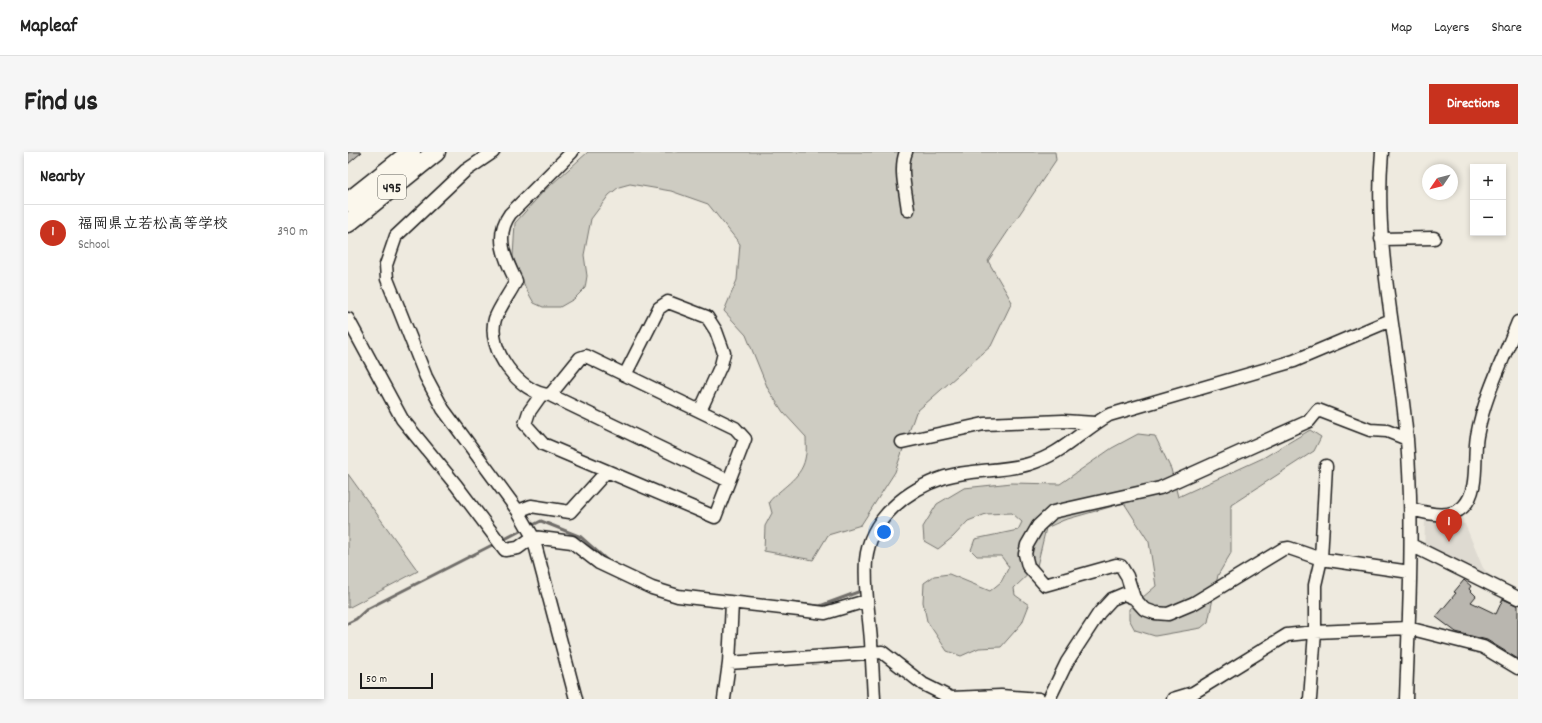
<!DOCTYPE html>
<html lang="en">
<head>
<meta charset="utf-8">
<style>
  :root { --surface:#fff; --page:#f6f6f6; --text:#222; --muted:#767676; --line:#e0e0e0; --accent:#c8321e }
  body { margin:0; font-family:Dekko,"Klee One",sans-serif; background:var(--page); color:var(--text) }
  .controls { position:absolute; right:12px; top:12px; display:grid; overflow:hidden; border-radius:0px; box-shadow:0 2px 6px #0003 }
  .controls button { width:36px; height:36px; display:grid; place-items:center; padding:0; border:0; border-bottom:1px solid var(--line); background:var(--surface); color:var(--text); font:20px sans-serif }
  .compass { position:absolute; left:1074px; top:12px; width:36px; height:36px; border-radius:50%; background:var(--surface); box-shadow:0 2px 6px #0003; rotate:235deg }
  .scale { position:absolute; left:12px; bottom:10px; width:73px; box-sizing:border-box; padding-left:4px; border:2px solid #1c1c1c; border-top:0; font-size:11px; line-height:14px; white-space:nowrap; color:#1c1c1c; -webkit-text-stroke:3px #fbf7ec; paint-order:stroke }
  .you { position:absolute; left:536px; top:380px; width:14px; height:14px; margin:-10px; border:3px solid #fff; border-radius:50%; background:#1a73e8; box-shadow:0 0 0 6px #1a73e833 }
  .badge { display:grid; place-items:center; width:26px; height:26px; border-radius:50%; background:var(--accent); color:#fff; font-size:13px; font-weight:700 }
  .pin { position:absolute; translate:-50% -33px; filter:drop-shadow(0 1px 2px #0008) }
  .pin::after { content:''; position:absolute; top:21px; width:14px; height:12px; background:inherit; clip-path:polygon(0 0,100% 0,50% 100%) }
  .list { margin:0; padding:0; list-style:none }
  h2 { display:flex; justify-content:space-between; align-items:center; height:52px; margin:0; padding:0 16px; font-size:17px }
  h2 small { font-size:13px; font-weight:400; color:var(--muted) }
  .list li { display:grid; grid-template-columns:26px 1fr auto; gap:12px; align-items:center; box-sizing:border-box; height:56px; padding:0 16px; border-top:1px solid var(--line) }
  .list b { display:block; font-size:15px; white-space:nowrap }
  .list p { margin:0; font-size:13px; white-space:nowrap; color:var(--muted) }
  .list em { font-size:13px; font-style:normal; color:var(--muted) }
  .map { position:relative; flex:none; width:1170px; height:547px; overflow:hidden; border-radius:0px }
  header { display:flex; align-items:center; gap:24px; box-sizing:border-box; height:56px; padding:0 20px; background:var(--surface); border-bottom:1px solid var(--line) }
  header strong { font-size:19px }
  nav { display:flex; gap:22px; margin-inline-start:auto; font-size:14px }
  .intro { display:flex; align-items:center; justify-content:space-between; box-sizing:border-box; height:96px; padding:0 24px }
  h1 { margin:0; font-size:28px }
  .button { padding:10px 18px; border-radius:0px; background:var(--accent); color:#fff; font-size:14px; font-weight:700 }
  main { display:flex; gap:24px; padding:0 24px }
  aside { flex:1; background:var(--surface); border-radius:0px; box-shadow:0 2px 6px #0003 }
  .map>svg:first-child { display:block }
</style>
</head>
<body>
<header>
<strong>Mapleaf</strong>
<nav><a>Map</a><a>Layers</a><a>Share</a></nav>
</header>
<div class="intro"><h1>Find us</h1><a class="button">Directions</a></div>
<main>
<aside>
<h2>Nearby<small></small></h2>
<ul class="list">
<li><span class="badge">1</span><div><b>福岡県立若松高等学校</b><p>School</p></div><em>390 m</em></li>
</ul>
</aside>
<div class="map">
<svg width="1170" height="547" viewBox="0 0 1170 547">
  <rect width="100%" height="100%" fill="#eeeadf"/>
  <filter id="ink" filterUnits="userSpaceOnUse"><feTurbulence type="fractalNoise" baseFrequency=".025" numOctaves="2"/><feDisplacementMap in="SourceGraphic" scale="8" xChannelSelector="R" yChannelSelector="G"/><feConvolveMatrix kernelMatrix="1 2 1 2 8 2 1 2 1" color-interpolation-filters="sRGB"/></filter>
  <g filter="url(#ink)">
    <path fill="#dedad1" d="M 1077,365 L 1117,372 L 1135,416 L 1170,451 L 1076,408 Z"/>
    <path fill="#ceccc2" stroke="#75746f" d="M 240,0 L 707,0 L 708,8 L 640,109 L 664,150 L 643,194 L 568,260 L 547,320 L 513,373 L 480,383 L 465,408 L 416,399 L 417,374 L 424,361 L 421,350 C 432,336 453,327 457,307 C 459,300 458,292 458,285 L 435,260 L 420,237 L 398,183 L 376,159 L 389,128 L 392,92 L 360,52 L 323,39 L 282,32 L 271,35 L 261,43 L 243,67 L 236,103 L 239,124 L 237,136 L 226,147 L 212,155 L 195,155 L 186,151 L 178,137 L 165,105 L 167,71 L 195,40 Z
      M 962,278 L 973,285 L 966,299 L 883,353 L 883,401 L 870,423 L 860,470 L 853,476 L 807,484 L 787,478 L 781,467 L 781,457 L 808,434 L 801,390 L 776,351 L 716,368 L 698,376 L 689,414 L 666,436 L 667,443 L 681,453 L 674,471 L 653,495 L 631,496 L 613,504 L 599,499 L 579,469 L 575,450 L 576,431 L 586,424 L 601,422 L 642,439 L 653,430 L 661,415 L 653,404 L 629,404 L 623,398 L 627,387 L 670,378 L 674,370 L 664,361 L 638,362 L 620,369 L 605,385 L 590,397 L 576,389 L 575,375 L 589,352 L 616,336 L 664,331 L 712,332 L 764,296 L 790,282 L 807,284 L 823,317 L 830,345 L 915,306 Z
      M 0,322 L 70,419 L 0,456 Z"/>
    <g fill="none" stroke-linecap="round" stroke-linejoin="round">
      <path stroke="#6f6d69" stroke-width="3" d="M 181,375 L 193,369 L 233,385 L 260,409
        M 153,389 L 176,377
        M 443,451 L 472,454 L 510,440
        M 0,471 L 8,467 L 19,457 L 148,391"/>
    </g>
    <path fill="#b9b6af" stroke="#1c1c1c" d="M 0,0 L 14,0 L 0,12 Z
      M 1116,428 L 1123,434 L 1121,437 L 1128,444 L 1123,450 L 1148,462 L 1155,447 L 1170,454 L 1170,507 L 1139,488 L 1108,480 L 1088,465 L 1108,441 L 1106,440 Z"/>
    <g fill="none" stroke-linecap="round" stroke-linejoin="round">
      <defs>
        <path id="minor" d="M 145,0 L 117,19 L 48,84 L 38,113 L 39,127 L 78,225 L 95,257 L 170,359 L 185,385 L 228,547
          M 224,0 L 162,62 C 146,84 157,107 168,129 C 162,141 152,154 147,167 C 138,197 172,242 202,243 L 381,329
          M 558,0 C 551,17 558,40 560,58
          M 1034,0 C 1025,97 1051,192 1059,288 C 1066,374 1061,461 1058,547
          M 1033,87 L 1086,86
          M 0,167 L 54,267 L 108,333 L 157,398 L 170,396 L 185,385
          M 277,223 L 311,156 L 320,150 L 359,165 L 368,179 L 376,201 L 373,213 L 352,259
          M 193,243 L 181,260 L 177,272 L 195,292 L 367,365 L 397,287 L 387,276 L 238,204 L 232,206 L 202,243
          M 1059,287 L 1039,279 L 1022,278 L 970,258 L 961,269 L 812,336 L 705,360 L 690,374 L 679,393 L 677,402 L 680,414 L 697,433 L 768,413 L 773,414 L 779,424 L 786,446 L 796,457 L 807,461 L 820,462 L 846,451 L 935,397 L 941,396 L 973,407 L 1062,420
          M 554,290 L 636,272 L 715,269 L 747,271
          M 1063,357 C 1079,361 1101,368 1115,355 C 1132,338 1125,306 1129,284 C 1136,245 1155,208 1170,170
          M 170,359 L 183,354 L 222,360 L 259,319
          M 185,385 L 224,390 L 251,411 L 304,436 L 330,444 L 477,461 L 518,449
          M 1063,393 L 1170,446
          M 381,511 L 534,500 L 575,532 L 603,546 L 653,544 L 691,547
          M 376,547 L 381,511 L 384,451
          M 526,547 C 525,528 524,509 523,489 C 521,462 516,436 518,408 C 522,366 560,337 597,325 C 624,317 654,320 681,312 C 713,303 733,279 761,263 L 946,209 L 1043,168
          M 701,547 L 719,510 L 751,461 L 764,447 L 776,442 L 786,446
          M 825,547 L 845,541
          M 839,547 L 845,541 L 939,483 L 967,480 L 1060,476 L 1135,495 L 1170,516
          M 962,547 L 967,480 L 967,433 L 973,407 L 978,314"/>
        <path id="highway" d="M 0,50 L 63,0
          M 0,71 L 88,0"/>
      </defs>
      <use href="#minor" stroke="#1c1c1c" stroke-width="15"/>
      <use href="#highway" stroke="#1c1c1c" stroke-width="21"/>
      <use href="#minor" stroke="#fbf7ec" stroke-width="12"/>
      <use href="#highway" stroke="#fbf7ec" stroke-width="18"/>
    </g>
  </g>
  <g text-anchor="middle" stroke-width="4" stroke-linejoin="round" paint-order="stroke">
    <rect fill="#fbf7ec" stroke="#5f5e5a" stroke-width="1" x="30" y="23" width="28" height="24" rx="3"/>
    <g font-size="14" font-weight="bold" fill="#1c1c1c">
      <text x="44" y="40">495</text>
    </g>
  </g>
</svg>
<div class="controls">
<button>+</button>
<button>−</button>
</div>
<svg class="compass" viewBox="-18 -18 36 36"><path d="M0-13l5 13h-10z" fill="#e53935"/><path d="M0 13l5-13h-10z" fill="#767676"/></svg>
<div class="scale">50 m</div>
<div class="you"></div>
<div class="pin badge" style="left:1101px;top:390px">1</div>
</div>
</main>
</body>
</html>
